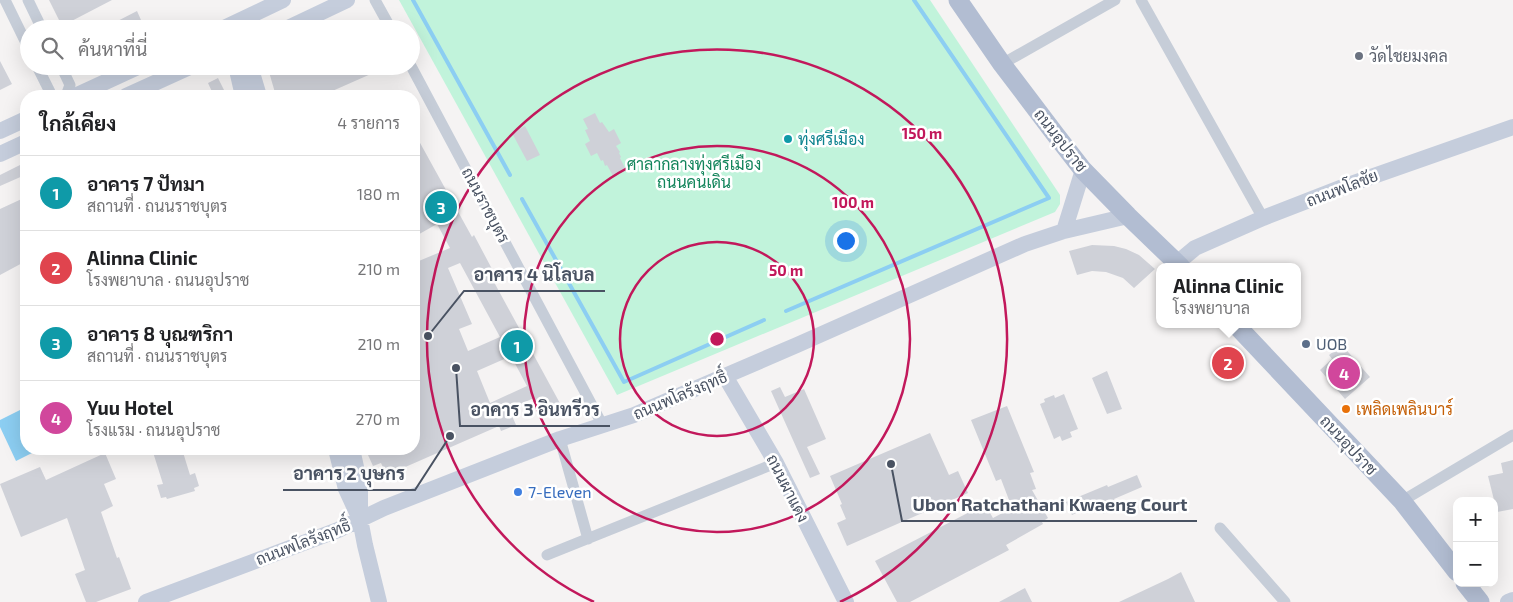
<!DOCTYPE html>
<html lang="th">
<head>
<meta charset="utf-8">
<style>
  :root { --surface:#fff; --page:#f2f2f2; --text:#202124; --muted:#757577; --line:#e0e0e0; --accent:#ea580c }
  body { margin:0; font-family:"Exo 2",Sarabun,sans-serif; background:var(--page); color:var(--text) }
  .controls { position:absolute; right:15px; bottom:15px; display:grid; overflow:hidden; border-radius:10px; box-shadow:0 5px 20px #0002 }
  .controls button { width:45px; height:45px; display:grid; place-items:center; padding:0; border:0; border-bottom:1px solid var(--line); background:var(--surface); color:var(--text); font:25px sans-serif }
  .you { position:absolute; left:845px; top:240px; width:18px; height:18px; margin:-12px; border:4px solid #fff; border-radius:50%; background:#1a73e8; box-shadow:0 0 0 8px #1a73e833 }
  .badge { display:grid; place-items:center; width:32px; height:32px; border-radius:50%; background:var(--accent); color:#fff; font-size:16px; font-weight:700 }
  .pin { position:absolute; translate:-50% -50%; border:2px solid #fff; box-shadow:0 1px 5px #0006 }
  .popup { position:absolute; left:1156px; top:263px; width:145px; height:65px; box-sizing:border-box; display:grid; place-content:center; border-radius:10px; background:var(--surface); filter:drop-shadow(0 1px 4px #0005); font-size:16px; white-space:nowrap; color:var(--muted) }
  .popup b { font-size:19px; color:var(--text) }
  .popup::after { content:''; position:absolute; left:50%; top:100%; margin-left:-10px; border:10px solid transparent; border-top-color:var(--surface) }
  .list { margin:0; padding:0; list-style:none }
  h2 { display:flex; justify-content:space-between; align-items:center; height:65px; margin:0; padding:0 20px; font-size:21px }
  h2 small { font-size:16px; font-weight:400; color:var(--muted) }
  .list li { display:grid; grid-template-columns:32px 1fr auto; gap:15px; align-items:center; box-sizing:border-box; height:75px; padding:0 20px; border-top:1px solid var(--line) }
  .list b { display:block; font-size:19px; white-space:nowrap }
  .list p { margin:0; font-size:16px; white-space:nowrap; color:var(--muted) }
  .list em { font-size:16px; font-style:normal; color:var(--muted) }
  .icon { flex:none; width:28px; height:28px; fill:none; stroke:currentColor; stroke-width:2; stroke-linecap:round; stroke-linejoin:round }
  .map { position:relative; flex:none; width:1513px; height:602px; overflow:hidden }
  .search { position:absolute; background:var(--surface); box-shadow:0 5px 20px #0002; left:20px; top:20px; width:400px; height:55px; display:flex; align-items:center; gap:12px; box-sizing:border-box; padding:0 18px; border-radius:28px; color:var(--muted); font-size:19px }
  .panel { position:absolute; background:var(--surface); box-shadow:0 5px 20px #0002; left:20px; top:90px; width:400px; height:365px; border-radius:20px }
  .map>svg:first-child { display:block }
</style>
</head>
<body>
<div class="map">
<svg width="1513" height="602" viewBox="0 0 1513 602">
  <rect width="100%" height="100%" fill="#f5f3f3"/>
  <path fill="#c1f3db" d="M 399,0 L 930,0 L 1060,195 L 1060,204 L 1055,212 L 617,395 Z"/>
  <path fill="#8ccef2" d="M 26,407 L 26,449 L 40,449 L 16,461 L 0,427 L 0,420 Z"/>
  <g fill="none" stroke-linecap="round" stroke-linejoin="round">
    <path stroke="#8ccef2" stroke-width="4" d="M 413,0 L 510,175
      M 522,199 L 624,382 L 764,320
      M 786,311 L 1049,198 L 914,0"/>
  </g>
  <path fill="#cfd1d8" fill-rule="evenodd" d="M 49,0 L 112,0 L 62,26 Z
    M 137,11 L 145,29 L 102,29 Z
    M 0,61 L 12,84 L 0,90 Z
    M 272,66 L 389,66 L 321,96 L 276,96 L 269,72 Z
    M 218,78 L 227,96 L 214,96 L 208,83 Z
    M 595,113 L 600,123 L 602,122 L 609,132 L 614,129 L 621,143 L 616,146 L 620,152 L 619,153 L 621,157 L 620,158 L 626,170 L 613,176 L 607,165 L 605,166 L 603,160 L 601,161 L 597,153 L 591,156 L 585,144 L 590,141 L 585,130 L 588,129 L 583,119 Z
    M 525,126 L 540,155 L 527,161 L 512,133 Z
    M 414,132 L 472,237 L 474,235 L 492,269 L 488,271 L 562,407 L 544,417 L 534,398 L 509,409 L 516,425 L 501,431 L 499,426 L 403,468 L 405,473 L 389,480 L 381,463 L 373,466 L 368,455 L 372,454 L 370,449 L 414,449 L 414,263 L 450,248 L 437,224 L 414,237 ZM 460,263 L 500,337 L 468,351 L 459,329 L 472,324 L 448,268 ZM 511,356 L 527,386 L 490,403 L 477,371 Z
    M 20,165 L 25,175 L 0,186 L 0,175 Z
    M 26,197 L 26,261 L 0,275 L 0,209 Z
    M 1092,245 L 1114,246 L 1126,249 L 1139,255 L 1155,269 L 1134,288 L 1123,278 L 1106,272 L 1092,271 L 1077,275 L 1069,251 Z
    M 1342,345 L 1370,377 L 1345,399 L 1320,370 L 1332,359 L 1329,355 Z
    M 1107,371 L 1122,409 L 1107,414 L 1092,378 Z
    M 780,387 L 785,397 L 804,389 L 826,439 L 807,447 L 820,474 L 810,478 L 771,391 Z
    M 1064,394 L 1078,429 L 1070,432 L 1072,437 L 1062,441 L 1060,436 L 1054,439 L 1040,404 L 1045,402 L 1044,399 L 1054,395 L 1055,398 Z
    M 1007,406 L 1034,472 L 1030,473 L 1036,489 L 1032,490 L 1048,518 L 1042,522 L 1043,524 L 1006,545 L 1009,550 L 910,602 L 897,602 L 875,561 L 985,504 L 993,518 L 1012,508 L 1001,479 L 996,481 L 971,420 Z
    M 930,433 L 949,475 L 958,471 L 968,493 L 847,546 L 837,523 L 846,519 L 840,505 L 842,504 L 830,476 Z
    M 152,449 L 182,449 L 190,475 L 195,473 L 199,486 L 194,488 L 195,491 L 167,499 L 166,497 L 161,498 L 157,485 L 163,484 Z
    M 105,453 L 116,479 L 104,484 L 113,506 L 101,512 L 117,558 L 119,557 L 131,589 L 96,602 L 86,602 L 75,574 L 85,570 L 67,518 L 21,537 L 0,484 L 40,467 L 46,480 Z
    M 1513,460 L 1513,509 L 1497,512 L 1488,476 L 1503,473 L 1501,463 Z
    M 1137,475 L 1142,487 L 1114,499 L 1118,508 L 1103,514 L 1099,503 L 1072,515 L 1066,502 L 1107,485 L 1108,487 Z
    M 1181,572 L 1195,602 L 1119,602 L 1168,579 Z
    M 1025,588 L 1032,602 L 999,602 Z"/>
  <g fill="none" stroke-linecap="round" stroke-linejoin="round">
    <path stroke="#c6cdd8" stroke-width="11" d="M 5,0 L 29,49
      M 28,0 L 42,29
      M 375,0 L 391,29
      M 1141,0 L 1263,218
      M 1002,64 L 1115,0
      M 37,66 L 51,94 L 55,96
      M 61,66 L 70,85 L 66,96
      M 411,66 L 602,424
      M 560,439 L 588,539
      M 1402,501 L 1513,435
      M 1220,528 L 1285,602
      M 547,555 L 776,463"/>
    <path stroke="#c5cddc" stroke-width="16" d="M 222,29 L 283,0
      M 286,29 L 347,0
      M 236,66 L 243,96
      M 250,66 L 259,96
      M 75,96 L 140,66
      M 126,96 L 192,66
      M 0,131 L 26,119
      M 0,154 L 26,142
      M 1064,231 L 1083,170
      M 1177,263 L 1195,248 L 1263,218 L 1348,185 L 1513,127
      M 725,376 L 776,463 L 846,602
      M 336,449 L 346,489 L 358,515
      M 352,449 L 360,485 L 360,519 L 365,545 L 379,602
      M 146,602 L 338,530 L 384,508 L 560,439 L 634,415 L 797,345 L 1025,244 L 1064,231 L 1128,216
      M 1508,602 L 1513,600"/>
    <path stroke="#b2bdd2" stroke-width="19" d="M 958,0 L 1002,64 L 1055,134 L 1083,170 L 1128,216 L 1181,267
      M 1235,324 L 1402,501 L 1457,572
      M 1465,583 L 1480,602"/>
  </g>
  <g fill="none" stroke="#c2185b" stroke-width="2.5">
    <circle cx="717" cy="339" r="97"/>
    <circle cx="717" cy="339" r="193"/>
    <path d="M594 602A290 290 0 1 1 840 602"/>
  </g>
  <circle fill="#6b7280" stroke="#fff" stroke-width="2" cx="1359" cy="56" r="5"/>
  <circle fill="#0f9aa8" stroke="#fff" stroke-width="2" cx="788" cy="139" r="5"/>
  <circle fill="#5c6f8a" stroke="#fff" stroke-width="2" cx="1306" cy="344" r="5"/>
  <circle fill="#e8710a" stroke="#fff" stroke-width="2" cx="1346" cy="409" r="5"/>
  <circle fill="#3f7fe0" stroke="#fff" stroke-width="2" cx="518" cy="492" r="5"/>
  <g text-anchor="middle" stroke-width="5" stroke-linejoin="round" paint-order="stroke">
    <g font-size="16" fill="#5b616d" stroke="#fff" text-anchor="start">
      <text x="1369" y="62">วัดไชยมงคล</text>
    </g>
    <g font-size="16" fill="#0d838f" stroke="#fff" text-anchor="start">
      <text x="798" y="145">ทุ่งศรีเมือง</text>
    </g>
    <g font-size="16" fill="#495262" stroke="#fff">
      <text transform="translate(1061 140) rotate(52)" y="6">ถนนอุปราช</text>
      <text transform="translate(1342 188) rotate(-21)" y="6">ถนนพโลชัย</text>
      <text transform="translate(486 205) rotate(62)" y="6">ถนนราชบุตร</text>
      <text transform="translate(680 395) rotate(-23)" y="6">ถนนพโลรังฤทธิ์</text>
      <text transform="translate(1349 445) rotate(47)" y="6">ถนนอุปราช</text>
      <text transform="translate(788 488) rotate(63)" y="6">ถนนผาแดง</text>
      <text transform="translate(303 542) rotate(-21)" y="6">ถนนพโลรังฤทธิ์</text>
    </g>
    <g font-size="16" fill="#12845b" stroke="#fff">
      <text x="694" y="170">ศาลากลางทุ่งศรีเมือง<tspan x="694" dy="18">ถนนคนเดิน</tspan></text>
    </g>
    <g font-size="16" fill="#4e5e75" stroke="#fff" text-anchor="start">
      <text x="1316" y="350">UOB</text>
    </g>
    <g font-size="16" fill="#c56008" stroke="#fff" text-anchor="start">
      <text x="1356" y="415">เพลิดเพลินบาร์</text>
    </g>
    <g font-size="16" fill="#366cbe" stroke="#fff" text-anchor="start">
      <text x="528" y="498">7-Eleven</text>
    </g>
  </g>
  <circle cx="717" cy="339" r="8" fill="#c2185b" stroke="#fff" stroke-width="2.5"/>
  <g font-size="15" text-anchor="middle" font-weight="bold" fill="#c2185b" stroke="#fff" stroke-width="5" stroke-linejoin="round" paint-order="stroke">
    <text x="922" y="139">150 m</text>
    <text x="853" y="208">100 m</text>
    <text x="786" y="276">50 m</text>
  </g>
  <path fill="none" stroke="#495262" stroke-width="2" d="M428 336L464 291H605M456 368L460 426H610M450 436L415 490H283M891 464L902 521H1197"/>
  <g fill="#495262" stroke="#fff" stroke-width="2">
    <circle cx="428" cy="336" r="5"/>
    <circle cx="456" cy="368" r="5"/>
    <circle cx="450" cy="436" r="5"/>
    <circle cx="891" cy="464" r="5"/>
  </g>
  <g font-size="18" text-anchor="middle" font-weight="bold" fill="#495262" stroke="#fff" stroke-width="5" stroke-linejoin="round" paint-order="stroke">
    <text x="534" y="281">อาคาร 4 นิโลบล</text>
    <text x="535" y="416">อาคาร 3 อินทรีวร</text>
    <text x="349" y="480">อาคาร 2 บุษกร</text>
    <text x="1050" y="511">Ubon Ratchathani Kwaeng Court</text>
  </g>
</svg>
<div class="controls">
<button>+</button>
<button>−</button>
</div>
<div class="you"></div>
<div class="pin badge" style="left:517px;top:346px;background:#0f9aa8">1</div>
<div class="pin badge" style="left:1228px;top:363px;background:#e0444e">2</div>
<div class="popup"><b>Alinna Clinic</b>โรงพยาบาล</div>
<div class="pin badge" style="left:441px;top:207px;background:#0f9aa8">3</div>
<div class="pin badge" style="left:1344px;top:373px;background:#d1479c">4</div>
<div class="search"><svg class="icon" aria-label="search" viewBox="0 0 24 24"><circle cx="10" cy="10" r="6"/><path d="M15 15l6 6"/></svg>ค้นหาที่นี่</div>
<section class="panel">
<h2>ใกล้เคียง<small>4 รายการ</small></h2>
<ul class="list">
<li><span class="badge" style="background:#0f9aa8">1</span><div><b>อาคาร 7 ปัทมา</b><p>สถานที่ · ถนนราชบุตร</p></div><em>180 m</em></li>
<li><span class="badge" style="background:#e0444e">2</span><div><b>Alinna Clinic</b><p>โรงพยาบาล · ถนนอุปราช</p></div><em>210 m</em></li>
<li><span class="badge" style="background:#0f9aa8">3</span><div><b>อาคาร 8 บุณฑริกา</b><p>สถานที่ · ถนนราชบุตร</p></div><em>210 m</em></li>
<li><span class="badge" style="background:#d1479c">4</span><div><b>Yuu Hotel</b><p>โรงแรม · ถนนอุปราช</p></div><em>270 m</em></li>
</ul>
</section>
</div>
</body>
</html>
